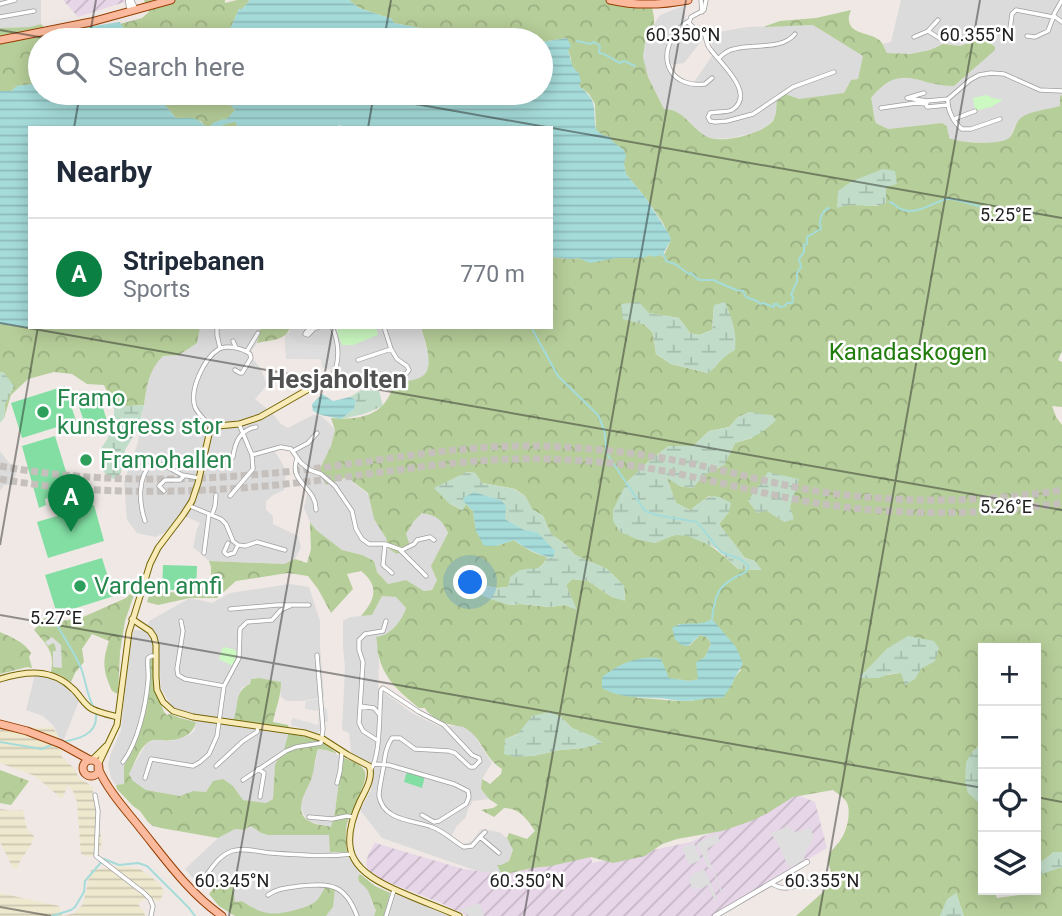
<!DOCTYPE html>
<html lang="en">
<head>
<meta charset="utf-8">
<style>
  :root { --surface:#fff; --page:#f2f2f3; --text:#1f2937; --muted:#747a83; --line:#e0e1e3; --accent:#0b8043 }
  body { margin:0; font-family:Roboto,sans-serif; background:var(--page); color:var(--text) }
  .controls { position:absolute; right:21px; bottom:21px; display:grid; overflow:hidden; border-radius:0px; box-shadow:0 4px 18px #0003 }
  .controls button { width:63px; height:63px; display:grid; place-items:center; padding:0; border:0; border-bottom:2px solid var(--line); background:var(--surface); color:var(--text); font:35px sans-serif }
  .you { position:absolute; left:471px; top:583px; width:24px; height:24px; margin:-18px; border:5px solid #fff; border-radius:50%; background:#1a73e8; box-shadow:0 0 0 10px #1a73e833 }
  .badge { display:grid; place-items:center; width:46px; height:46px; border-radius:50%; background:var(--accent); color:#fff; font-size:23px; font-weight:700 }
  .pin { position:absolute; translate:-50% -58px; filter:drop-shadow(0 2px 4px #0008) }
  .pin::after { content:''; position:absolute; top:37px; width:24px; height:21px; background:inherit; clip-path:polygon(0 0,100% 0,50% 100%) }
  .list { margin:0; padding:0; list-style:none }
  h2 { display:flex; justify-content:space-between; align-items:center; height:91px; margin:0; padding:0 28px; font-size:30px }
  h2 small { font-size:23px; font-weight:400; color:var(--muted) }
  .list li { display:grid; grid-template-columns:46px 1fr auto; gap:21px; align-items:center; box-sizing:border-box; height:112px; padding:0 28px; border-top:2px solid var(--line) }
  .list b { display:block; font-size:26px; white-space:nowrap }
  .list p { margin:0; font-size:23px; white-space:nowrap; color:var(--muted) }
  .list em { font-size:23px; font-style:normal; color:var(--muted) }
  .icon { flex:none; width:38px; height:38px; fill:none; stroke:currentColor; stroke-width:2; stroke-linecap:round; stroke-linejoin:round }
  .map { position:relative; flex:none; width:1062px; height:916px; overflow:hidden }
  .search { position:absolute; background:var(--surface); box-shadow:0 4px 18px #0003; left:28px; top:28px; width:525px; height:77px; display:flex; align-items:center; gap:18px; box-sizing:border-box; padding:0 24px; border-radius:38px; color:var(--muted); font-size:26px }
  .panel { position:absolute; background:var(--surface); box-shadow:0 4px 18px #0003; left:28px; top:126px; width:525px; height:203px; border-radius:0px }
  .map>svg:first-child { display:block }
</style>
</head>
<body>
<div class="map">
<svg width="1062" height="916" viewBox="0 0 1062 916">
  <defs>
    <pattern id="industrial-furrows" width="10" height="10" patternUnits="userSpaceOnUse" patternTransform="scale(1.75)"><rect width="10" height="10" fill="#e7d6e8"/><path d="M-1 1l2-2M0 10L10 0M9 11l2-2" fill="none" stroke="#c6b7c7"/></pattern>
    <pattern id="farmland-rules" width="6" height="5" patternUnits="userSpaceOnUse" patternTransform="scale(1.75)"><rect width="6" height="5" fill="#eee8cf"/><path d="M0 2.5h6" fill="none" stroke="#ccc7b1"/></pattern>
    <pattern id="forest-crowns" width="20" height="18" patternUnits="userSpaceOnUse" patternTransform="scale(1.75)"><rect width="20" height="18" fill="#b6ce99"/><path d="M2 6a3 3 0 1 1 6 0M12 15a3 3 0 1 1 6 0" fill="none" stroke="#9cb083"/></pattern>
    <pattern id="wetland-marsh" width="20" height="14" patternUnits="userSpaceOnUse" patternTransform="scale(1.75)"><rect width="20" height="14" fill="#c1ddc9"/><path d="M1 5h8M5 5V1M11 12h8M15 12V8" fill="none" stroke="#a5bdac"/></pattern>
    <pattern id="water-rules" width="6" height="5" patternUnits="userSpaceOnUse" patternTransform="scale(1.75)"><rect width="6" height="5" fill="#a5dcda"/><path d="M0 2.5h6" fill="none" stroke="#8ebcbb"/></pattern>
  </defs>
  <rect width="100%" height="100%" fill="#efe8e4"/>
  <path fill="#dcdbdb" d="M 0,0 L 41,0 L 41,24 L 30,27 L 0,28 Z
    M 901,0 L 1062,0 L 1062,95 L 1060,96 L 1060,106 L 1022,117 L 1015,126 L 1009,138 L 1004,141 L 991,143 L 963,142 L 952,140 L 949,138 L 947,126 L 942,123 L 888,129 L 876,123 L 870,98 L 878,89 L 897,77 L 910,77 L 934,84 L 954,86 L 976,67 L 981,39 L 960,46 L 943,44 L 930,50 L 910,54 L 887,53 L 883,44 L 891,42 Z
    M 683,6 L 687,24 L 704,38 L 684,63 L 669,65 L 669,68 L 683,81 L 694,82 L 714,53 L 710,38 L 719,32 L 747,27 L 813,25 L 864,56 L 858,79 L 851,80 L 844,94 L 799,100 L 777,99 L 775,118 L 769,124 L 757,132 L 731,138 L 713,139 L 701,134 L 689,121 L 664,109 L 648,77 L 644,64 L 643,58 L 646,37 L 660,15 Z
    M 200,327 L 261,327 L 257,343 L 249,354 L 261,369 L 267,385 L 255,399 L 272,413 L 281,424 L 288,428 L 313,415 L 321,416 L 329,423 L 335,430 L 331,446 L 336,482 L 347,477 L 368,494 L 374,519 L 386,538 L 388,548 L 406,534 L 414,521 L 422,512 L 434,514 L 444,524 L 448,533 L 436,557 L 437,580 L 432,590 L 424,591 L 406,580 L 388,584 L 362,555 L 342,550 L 316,530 L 310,522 L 304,508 L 308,491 L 298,478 L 297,457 L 292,451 L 282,448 L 273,449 L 282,463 L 286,472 L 284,490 L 273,495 L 266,501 L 266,510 L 273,516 L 273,524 L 298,536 L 301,547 L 295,559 L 284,564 L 209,561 L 193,547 L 197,529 L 200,523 L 187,517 L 182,517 L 169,530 L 156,537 L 137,533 L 127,520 L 124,482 L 138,442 L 147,385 L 154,365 L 163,356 L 179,355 L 197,343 Z
    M 290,327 L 421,327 L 429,358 L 428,369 L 423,377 L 410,382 L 403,381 L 393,387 L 343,383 L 333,370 L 322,367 L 321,359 L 286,359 L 285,336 L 290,331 Z
    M 0,451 L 9,463 L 15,465 L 16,471 L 14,485 L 4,485 L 0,491 Z
    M 290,584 L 309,587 L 320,621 L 320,647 L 324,697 L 302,701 L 287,701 L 281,697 L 280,682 L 256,678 L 251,679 L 249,685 L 242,687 L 238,698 L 237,712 L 233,726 L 288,734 L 284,754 L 275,765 L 273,799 L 266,804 L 243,800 L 233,786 L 213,781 L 206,792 L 193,791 L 180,796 L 146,790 L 132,781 L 129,774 L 146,744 L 156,739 L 171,741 L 191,734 L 195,730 L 196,722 L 197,715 L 178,710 L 171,706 L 161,688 L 159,660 L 151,659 L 149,664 L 150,681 L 143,721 L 134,747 L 124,766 L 124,784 L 116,785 L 111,778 L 108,765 L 110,756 L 121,730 L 129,650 L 134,630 L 147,631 L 149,621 L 190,598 L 212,603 L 230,593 Z
    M 382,596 L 396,597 L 406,608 L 403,619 L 385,636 L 376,638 L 379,644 L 378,652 L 379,663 L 378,688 L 412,713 L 440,727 L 460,725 L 472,732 L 483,749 L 492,763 L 482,779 L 481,789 L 489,799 L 473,801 L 468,809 L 466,817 L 456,827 L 451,837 L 456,845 L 461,845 L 472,841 L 481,829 L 499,832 L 507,838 L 513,850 L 509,861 L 501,866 L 502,875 L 477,871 L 382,838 L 360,810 L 371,790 L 372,773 L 352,760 L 349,733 L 342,730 L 345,668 L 343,647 L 343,621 L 350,617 L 372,615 Z
    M 35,675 L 52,679 L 63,684 L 79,701 L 62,744 L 53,725 L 43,716 L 26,710 Z
    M 318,749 L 326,750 L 342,757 L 335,812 L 331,827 L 309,822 L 304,815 L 300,806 L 304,793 L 309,783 L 315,764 Z
    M 251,826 L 261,833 L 268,835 L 329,835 L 332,853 L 347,852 L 360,874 L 359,882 L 366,887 L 370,892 L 372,904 L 376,910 L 374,916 L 326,916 L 333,907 L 318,900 L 308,907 L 281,915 L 270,915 L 254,909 L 242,901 L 235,902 L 233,885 L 227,882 L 217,884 L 211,890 L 196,882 L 185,869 L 218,838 L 235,829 L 244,830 Z
    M 390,893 L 403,897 L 449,916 L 384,916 Z"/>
  <path fill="url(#industrial-furrows)" d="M 63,0 L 131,0 L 78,17 Z
    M 795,794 L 815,802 L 827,848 L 712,916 L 467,916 L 441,903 L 380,879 L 368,870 L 366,864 L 368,855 L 375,843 L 463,869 L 499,874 L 531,851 L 589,843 L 592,863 L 691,842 Z"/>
  <path fill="url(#farmland-rules)" d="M 5,724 L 39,728 L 53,727 L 62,744 L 61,756 L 74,768 L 79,778 L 92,786 L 102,842 L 98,855 L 89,857 L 81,854 L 77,802 L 73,791 L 68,785 L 62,799 L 35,776 L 0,763 L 0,727 Z
    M 0,809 L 12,811 L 23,810 L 27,830 L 34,836 L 31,845 L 20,861 L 17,869 L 13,868 L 0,842 Z
    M 122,866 L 140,869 L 159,883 L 164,891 L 160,901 L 144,899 L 138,904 L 144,912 L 145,916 L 63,916 L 75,913 L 83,904 L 91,870 Z
    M 0,893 L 59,906 L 62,916 L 0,916 Z"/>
  <path fill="url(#forest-crowns)" fill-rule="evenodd" d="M 144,0 L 225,0 L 225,3 L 237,0 L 250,0 L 242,9 L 239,9 L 225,40 L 141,40 L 128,33 L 120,24 L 142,18 L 149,12 Z
    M 349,0 L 651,0 L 654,18 L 654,25 L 646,37 L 643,57 L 648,77 L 664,109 C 685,109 692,131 710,138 C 725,143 763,133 773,121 C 777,115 776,106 777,99 L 785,94 L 799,99 L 844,93 L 851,80 L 858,79 L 863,56 L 813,25 L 763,27 L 780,21 L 816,18 L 851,10 C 850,13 848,17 849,21 C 851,36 875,32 882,43 C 884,46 885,50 887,53 L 910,54 L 930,50 L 943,44 L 960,46 L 981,39 L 986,40 L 995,47 L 995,50 L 954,86 C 917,86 901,61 871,98 C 873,106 873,115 876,123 L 888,129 L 942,123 L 947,126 L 949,138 C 959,143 1002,146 1010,137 C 1015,131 1015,122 1022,117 C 1030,111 1050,109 1060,106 L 1060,96 L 1062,95 L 1062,351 L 1058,360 L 1062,362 L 1062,407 L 1052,406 L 1056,417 L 1062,425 L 1062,852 L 1054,852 L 1041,862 L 1036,857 L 1036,648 L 983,648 L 983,742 L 972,752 L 981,804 L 983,796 L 983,890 L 993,890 L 997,898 L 1020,895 L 1024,890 L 1036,890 L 1036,875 L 1062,867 L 1062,916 L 964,916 L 956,893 L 940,916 L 796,916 L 822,893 L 833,879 C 832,872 827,865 829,857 C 830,850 838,845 841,839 C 847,831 852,810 846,801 C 843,797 837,793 833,790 L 793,797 L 766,814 L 751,821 L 722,831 L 677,839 L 662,844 L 645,856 L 613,863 L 591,857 L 551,866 L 532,868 L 502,875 L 497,865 L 501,865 L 509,861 L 513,850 L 507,838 L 509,833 L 527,839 L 535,831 C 527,819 519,808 504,808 L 494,817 L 481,810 L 493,808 L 498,805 L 489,799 L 481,789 L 482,779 L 490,784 L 501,774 L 502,769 C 484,758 483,740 468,730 C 462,725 460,727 453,725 C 444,724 429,716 425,708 L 419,708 C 399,691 385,681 378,654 C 377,648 378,644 376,637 C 390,636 402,621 406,608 L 396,597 L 382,596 L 372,615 L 361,616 C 375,600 380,586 361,571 L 347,574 L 353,589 L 331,613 L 318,589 L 308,576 L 288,573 L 236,581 L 217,598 L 190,598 L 158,605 L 147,602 L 150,592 L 162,593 L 199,591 L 211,580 L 211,567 L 209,561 L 284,564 L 295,559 L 307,563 L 311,549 L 310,522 L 316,530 L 342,550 L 362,555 L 374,561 L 377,572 L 388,584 L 406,580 L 424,591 L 432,590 L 437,580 L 431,566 L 448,533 C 443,520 436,515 422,513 L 414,521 L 406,534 L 410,546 L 397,554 L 388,548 L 386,538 L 374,519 L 368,493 L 347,477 L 326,485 L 319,471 L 331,446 L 335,430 L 331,418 C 359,420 383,417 393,387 C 396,385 399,383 403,382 C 408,380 413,381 419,378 C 437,371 425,342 421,327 L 551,327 L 551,257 L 570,259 L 579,258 L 589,262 L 616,258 L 643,258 L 650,255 L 661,255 L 663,257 L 671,240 L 663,223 L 645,197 L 626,174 L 624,165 L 596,130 L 595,104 L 589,94 L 579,86 L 571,62 L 571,58 L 568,51 L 567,38 L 541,42 L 541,40 L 432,40 L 424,29 L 394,23 L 392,19 L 359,8 ZM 895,171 L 886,187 L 878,206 L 846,204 ZM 714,305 L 723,356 L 716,366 L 708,373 L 671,364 L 656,354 L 653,333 L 645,325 L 649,313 L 679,318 L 690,333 L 699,335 L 712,330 ZM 750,412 L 752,438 L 735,443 L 724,465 L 702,476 L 693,488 L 680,486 L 666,476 L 676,503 L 690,510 L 709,496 L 729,512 L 719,524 L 745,558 L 755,561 L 761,570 L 738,569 C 723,555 699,532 676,535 C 669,536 661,540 655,543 L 627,482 L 651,459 L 669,446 L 693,446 L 709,431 L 729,427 L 738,417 ZM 467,472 L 475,473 L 482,483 L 515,489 L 525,496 L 532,509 L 543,516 L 551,534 L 565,544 L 575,555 L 607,569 L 624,586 L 625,600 L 612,597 L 588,581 L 572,579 L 566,585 L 576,609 L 564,605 L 550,607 L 520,604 L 510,605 L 473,592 L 475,584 L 498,588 L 508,587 L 522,570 C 536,570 541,570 547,557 C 535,554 524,548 514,540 L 496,546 L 476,531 L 473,511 L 466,504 L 462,510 L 450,504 L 435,488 ZM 798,479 L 785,522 L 767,511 ZM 712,619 L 741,670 L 735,677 L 731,686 C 716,693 700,702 682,701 C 667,701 653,698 637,698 L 661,659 L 668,678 L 690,681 L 698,679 L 705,657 L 711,644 L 707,637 L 700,635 L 689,646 L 678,624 L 704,624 ZM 888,648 L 935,661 C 911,674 886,675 859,678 ZM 561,717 L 572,728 L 594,737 L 584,748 L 560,750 L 533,756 L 505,739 Z
    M 41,24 L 49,33 L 81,28 L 89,36 L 92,40 L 40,40 L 40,83 L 18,86 L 11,91 L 0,91 L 0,28 L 30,27 Z
    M 166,93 L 227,93 L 229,103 L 235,110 L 231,115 L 239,128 L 206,128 L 201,121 L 176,118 L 163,103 Z
    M 0,324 L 28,328 L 200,327 L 197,343 L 179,355 L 163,356 C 149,370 147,385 144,405 L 114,407 L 104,385 L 87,384 L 72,374 L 54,372 L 28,379 L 11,395 L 4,418 L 5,404 L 13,387 L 4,373 L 0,372 Z
    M 261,327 L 290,327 C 286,341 270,340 257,343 Z
    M 135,589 L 136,589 L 125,621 L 120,652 L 118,694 L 112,691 C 103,671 102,662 109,641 L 92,634 L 82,649 L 84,662 L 75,673 L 71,682 L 60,675 L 51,672 C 55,652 47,645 34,630 L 46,617 L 62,621 L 83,617 L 126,598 Z
    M 0,632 C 11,637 24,642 31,653 L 29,657 L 32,668 L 27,667 L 0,674 Z
    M 150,659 L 153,659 L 154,686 L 164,712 L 167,715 L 170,714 L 180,718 L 196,722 C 194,733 183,739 172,740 C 162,742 154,736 145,745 C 138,752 134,765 129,774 L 133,781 L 146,790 L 180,796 L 193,791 L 206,792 L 213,781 L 223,779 L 233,786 L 243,800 L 266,803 L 273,799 L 275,765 L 278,759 L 284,754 C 284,747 287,741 288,734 C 304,735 326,741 337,754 L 326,750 L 318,749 C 314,760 315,771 310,782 C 305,793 293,812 309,821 C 314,825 324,825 331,827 L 335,812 L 342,757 C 349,760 362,764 365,772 C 368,784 350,812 347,824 C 345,834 346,842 347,852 L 330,852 L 329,835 L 268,835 L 261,833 L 251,826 L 244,830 L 235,829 L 218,838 L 161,828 L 153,826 L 148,822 L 140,811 L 133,806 L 117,789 L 116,785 L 124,784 L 124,766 L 134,747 L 143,721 L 150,681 Z
    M 259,678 L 281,682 C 281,697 276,707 273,722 L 288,725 L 289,728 L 233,721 C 240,705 233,692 250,684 L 251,679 Z
    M 0,770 L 29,781 L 11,805 L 0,803 Z
    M 360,874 L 375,886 L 390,893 L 384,916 L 374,916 L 376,910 C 369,897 372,891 359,882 L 358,877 Z
    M 222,882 L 228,882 L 233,885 L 235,902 L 242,901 C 265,916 273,916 299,909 C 306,907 314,904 318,899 C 322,894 324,888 327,884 L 335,888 L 333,907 L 326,916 L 235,916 L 219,906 L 209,894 L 217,884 Z"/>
  <path fill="url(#wetland-marsh)" d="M 883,169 L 895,171 L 897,184 L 886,187 L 886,203 C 870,210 853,201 837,208 L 838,191 L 852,181 Z
    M 639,302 L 649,313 L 679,318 L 690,333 L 699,335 L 712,330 L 714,305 L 725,302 C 732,318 737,332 735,350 C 723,356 718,365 708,373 L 671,364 L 656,354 L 653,333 L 645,325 L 623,319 L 621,304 Z
    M 0,372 L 4,373 L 14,386 L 5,404 L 4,418 L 0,423 Z
    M 361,390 L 379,391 L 383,406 L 364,414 L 341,419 L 354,409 L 356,400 L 350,397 Z
    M 144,405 L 139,427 L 125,450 L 121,473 L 115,479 L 107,477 L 102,468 L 100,450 C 111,434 115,426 114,407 Z
    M 750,412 L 772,415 L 776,420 C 762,434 754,438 735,443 L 724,465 L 702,476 L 693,488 L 680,486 L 667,478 L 676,503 L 690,510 C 708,498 710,490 731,503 L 729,512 L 719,524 L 745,558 L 755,561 L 762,570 L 738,569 L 716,548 L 688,536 L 675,535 L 655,543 L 639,540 L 620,532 L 613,521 L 613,510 L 627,482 L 651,459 L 669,446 L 693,446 L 709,431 L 729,427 L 738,417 Z
    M 467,472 L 475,473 L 482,483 L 514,489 L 525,496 L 532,509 L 543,516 L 551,534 L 565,544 L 575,555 L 607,569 L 624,586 L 625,601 L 612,597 L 588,581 L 572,579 L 566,585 L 577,610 L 564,605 L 550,607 L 520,604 L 510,605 L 493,600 L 473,591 L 474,584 L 497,588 L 508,587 L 510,577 C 514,575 517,571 521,570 C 534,566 540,574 547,557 L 553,558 L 537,532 L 524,530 L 505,519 L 501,500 L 474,492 L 464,502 L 466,504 L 463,510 L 450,504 L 434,488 Z
    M 768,472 L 799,479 L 790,507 L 794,519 L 785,522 L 767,511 L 757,513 L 748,501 Z
    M 908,636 L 934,641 L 939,648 L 935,661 L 921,669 L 915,679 L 905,685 L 901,673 L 889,674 L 879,678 L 859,678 L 888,648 Z
    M 549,712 L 561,717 L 572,728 L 594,737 L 603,743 L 584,748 L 560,750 L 533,756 L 515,757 L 504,754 L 505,739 L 517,735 L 532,716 Z
    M 983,742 L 983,796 L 981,805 L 968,793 L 965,782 L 966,762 L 972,752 Z
    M 1054,852 L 1062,852 L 1062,867 L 1036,876 L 1036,857 L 1041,862 Z
    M 956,893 L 964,916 L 940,916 L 947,899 Z"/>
  <path fill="#cbf9c1" d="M 987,95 L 992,98 L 1003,100 L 991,107 L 975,111 L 973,98 Z
    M 334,327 L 376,327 L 378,335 L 353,345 L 342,345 Z
    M 223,647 L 233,649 L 237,652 L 233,666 L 219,659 Z"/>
  <path fill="#82dea3" d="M 65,386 L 76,421 L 22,438 L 11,403 Z
    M 98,392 L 108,424 L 87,430 L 76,398 Z
    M 55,436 L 72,491 L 45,499 L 46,505 L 39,508 L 22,446 Z
    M 94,505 L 104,541 L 48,558 L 37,522 Z
    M 102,558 L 114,596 L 57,614 L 45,575 Z
    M 163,565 L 197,566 L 196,590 L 162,590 Z
    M 407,771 L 425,776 L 422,788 L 404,782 Z"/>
  <path fill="#dedede" d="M 330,327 L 336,327 L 338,333 L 339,352 L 337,362 L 335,362 L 333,370 L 322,367 L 322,361 L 318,358 L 286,359 L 285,336 L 288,333 L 292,336 L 297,343 L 331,346 L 330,335 L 333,333 Z
    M 52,637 L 61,645 L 62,668 L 53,667 L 53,651 L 56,651 L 55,645 L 53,643 L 48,646 L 45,642 Z
    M 317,699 L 319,705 L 327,709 L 328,721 L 324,723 L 325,729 L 316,733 L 291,725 L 292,718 L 318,725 L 319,711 L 305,709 L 306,701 Z
    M 788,826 L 794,832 L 804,830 L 810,827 L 814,838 L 805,852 L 804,860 L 789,868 L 775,838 L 769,834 Z
    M 717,834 L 720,842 L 708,848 L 707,855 L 722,891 L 721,892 L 711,867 L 708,868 L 697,843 Z
    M 694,843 L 701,860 L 689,865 L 682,848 Z
    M 704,869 L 717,898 L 715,901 L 708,885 L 695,890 L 692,887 L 689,880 L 692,874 Z
    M 480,903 L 484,916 L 470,916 L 459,910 Z"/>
  <path fill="url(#water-rules)" d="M 250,0 L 349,0 L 359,8 L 392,19 L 394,23 L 424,29 L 432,40 L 225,40 L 239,9 L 242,9 Z
    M 120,22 C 123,32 133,34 141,40 L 92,40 L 89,36 L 81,28 Z
    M 567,38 L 571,46 L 568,51 C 572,60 570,67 579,73 L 581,82 L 579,86 C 600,103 592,108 596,130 L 603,135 L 610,137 L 612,141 L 624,150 L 626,155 L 624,165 L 626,174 L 645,197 L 669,234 L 671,240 L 664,252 L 665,258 L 661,255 L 653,257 L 650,255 L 643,258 L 616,258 L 590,263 L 579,258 L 570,259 L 551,257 L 551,128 L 347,128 L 339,125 L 336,128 L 239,128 L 235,122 L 226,124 L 224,122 L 235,110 L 229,103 L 227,93 L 541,93 L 541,42 Z
    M 40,83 L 40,93 L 166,93 L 163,103 L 176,118 C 189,118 198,115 206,128 L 30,128 L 31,327 L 28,328 L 0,324 L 0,91 L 11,91 L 17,86 Z
    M 322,394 L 333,401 L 350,397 L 356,400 L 354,409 L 341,419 L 321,415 L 313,411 L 312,404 Z
    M 474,492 L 501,500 L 506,506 L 505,519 L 524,530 L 537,532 L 555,551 L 553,558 C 538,555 526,549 514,540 L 496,546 L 484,546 L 476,531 L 473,511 L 464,502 L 463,498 Z
    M 712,619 L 736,647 L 743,664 L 735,677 L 731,686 L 723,698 C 708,697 697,701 684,701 C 675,701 665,698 656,698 C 636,697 620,698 602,688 L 602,677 C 617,665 642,653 661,659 L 669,678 L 690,681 L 698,679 L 696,662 L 705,657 L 711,644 L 707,637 L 700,635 L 688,646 L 681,645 L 675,639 L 672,628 C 685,619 698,628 712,619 Z"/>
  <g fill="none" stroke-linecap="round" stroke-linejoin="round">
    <path stroke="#a5dcda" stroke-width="2" d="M 577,41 L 590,44 L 594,42 L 600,46 L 599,53 C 608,54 612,60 620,63 L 624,61 L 635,66
      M 890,202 C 893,203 896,206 899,208 C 915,218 933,201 948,199 C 955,198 975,205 981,207
      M 665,257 L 666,261 L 675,264 L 689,274 L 691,273 L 699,280 L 713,280 L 736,290 L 743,291 L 746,297 L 757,301 L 760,304 L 763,303 L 774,307 L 774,304 L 777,304 L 780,307 L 785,306 L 787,303 L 792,303 L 793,297 L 791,295 L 797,281 L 797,273 L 801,267 L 799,259 L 804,252 L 804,245 L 807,244 L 807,237 L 821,229 C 819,222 820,212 829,208
      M 531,327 L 558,376 L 598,415 L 604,429 L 607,454 L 645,511 L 657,515 L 697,522 L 721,552 L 740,559 L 749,566 L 746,572 C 720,583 715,591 712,619
      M 53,618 C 62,635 74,651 81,668 C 86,681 86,692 93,706
      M 0,742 L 42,749 L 53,744
      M 62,742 C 78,739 98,735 96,714
      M 52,916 L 71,910 L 75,907 L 84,892 L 85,881 L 104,859 L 119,865 L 138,863 L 147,866 L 189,908 L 195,916"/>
    <path stroke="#a5dcda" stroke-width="6" d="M 213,128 L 215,125 L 224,122"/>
    <path stroke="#c5c0bc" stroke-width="7" stroke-dasharray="7 3.5" stroke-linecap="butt" d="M 0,466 C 102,485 209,481 311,469 C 386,460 459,445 535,446 C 583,447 632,452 679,461 C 723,470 766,482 810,490 C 894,504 979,503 1062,490
      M 0,479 C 100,497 205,493 305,482 C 386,473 464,457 546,459 C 589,460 632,464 674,473 C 720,482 764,494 810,502 C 893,516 979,516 1062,503"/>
    <defs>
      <path id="minor" d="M 701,0 L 702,12
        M 706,0 L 704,10 L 691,17 L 689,23 L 694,28 L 705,35 C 706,40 707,46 711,50 C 720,63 757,94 732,110 C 725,113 717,111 710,113 L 708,117 L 710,121 L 715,122 L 727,121 L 753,114 L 793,87 L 834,72
        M 1062,0 L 1054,14 L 1054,16 L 1062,22
        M 0,4 L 15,0
        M 0,17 L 34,11
        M 689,21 C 681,25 678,30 673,37 C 657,63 674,88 705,84 L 712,78
        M 928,31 L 938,20
        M 1027,36 L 1035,37 L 1048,31 L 1053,18
        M 914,37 L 928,31 L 939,38 L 957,40 L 965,39 L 984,30 L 1008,34 L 1010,29 L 1012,14 L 1016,10 L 1053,17
        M 719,58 C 723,54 728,50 734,49 C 752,43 781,51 795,34
        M 924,93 L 907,98 L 927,101 L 927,103
        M 948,99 C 947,110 954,123 962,129 L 971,129 L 1000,119
        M 927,101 L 948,99 L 970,80 L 979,75 L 991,73 L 1004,74 L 1040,90 L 1062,91
        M 881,108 L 916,103 L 926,104 L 927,107 L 948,105
        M 954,119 L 975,111
        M 217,327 L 217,335 L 220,348
        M 313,330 L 308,335 L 305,334 L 307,331 L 319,327
        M 233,341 L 236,348
        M 247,351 L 258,333
        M 358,360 L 391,349 L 384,327
        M 331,377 C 341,363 339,342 332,327
        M 337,380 L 406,374 L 409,370 L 407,366 L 397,359 L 391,349
        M 239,424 L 252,455 L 281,447 L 291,449 L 301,463 L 310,470 L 321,474 L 335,486 L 352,511 L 356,529 L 362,539 L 369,544 L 385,544 L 402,550 L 414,544 L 417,540 L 430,537 L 434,540
        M 212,428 C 207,421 198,415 195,407 C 189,390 204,358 219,349 C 227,344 244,349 250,354 L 251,358 L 242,373 L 240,373 L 235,370
        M 293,451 L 308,443 L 317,433
        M 233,457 C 235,442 240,430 256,427
        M 297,459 C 288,482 317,488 316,510
        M 164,491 L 159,486 L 165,480 L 180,480 L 184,476
        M 230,496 L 253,469 L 252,455
        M 190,506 L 221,519 L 226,524 L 233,541 L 238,545 L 245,546 L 257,542 L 285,550
        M 212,515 L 215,506 L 216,495
        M 145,521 C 139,503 137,477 152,463 L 164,465 L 182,475 L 199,478
        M 228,543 L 224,552 L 227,555 L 234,553 L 238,545
        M 385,544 L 383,565 L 392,573
        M 400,550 L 426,576
        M 204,553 L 209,514
        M 230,609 L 277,605 L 309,605
        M 181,621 L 183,631 L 177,669 L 178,675 L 185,679 L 224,686
        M 360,706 L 374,708 L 379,714
        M 377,740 L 363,731 L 359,723 L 363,662 L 359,650 L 359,640 L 365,634 L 383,631 L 386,621
        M 123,762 C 138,742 146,706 148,681 C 149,673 147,666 148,658 L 151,656 L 156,656
        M 374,764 L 389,765 L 454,784 L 468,791 L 469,797 L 466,804 L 439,821 L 434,822 L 422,815
        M 216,766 L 243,741 L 257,732 L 258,726
        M 258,769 L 264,773 L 260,797
        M 371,769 C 381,755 379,708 381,690 L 383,688 L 419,712 L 444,725 L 472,755 L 479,758 L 480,761 L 474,767 L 470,767 L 455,753 L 449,751 L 415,749 L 400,738 L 392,738 C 384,749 385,762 382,775 C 381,781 379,789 379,796 C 383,821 414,820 432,827 C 444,831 453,841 464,847 L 472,846 L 480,837 L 499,853
        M 145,778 L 151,759 L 193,766 L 200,762 L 209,754 L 217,736 L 224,686 L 239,658 L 240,629 L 247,622 L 272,620 L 281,610 L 290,606
        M 243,780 L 286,751 L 296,747 L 321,743 L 323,729 L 317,655
        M 337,783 L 340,771 L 342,752
        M 95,795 L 98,811 L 96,856 L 144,893 L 150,899 L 153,906 L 151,916
        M 309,817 L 332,819 L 347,816 L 353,817
        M 480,837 L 485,832
        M 208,873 C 215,863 221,855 232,851 C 244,847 259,852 270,853 C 298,855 325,857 352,854
        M 771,883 C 783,892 794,887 807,882
        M 268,895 C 278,888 287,888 300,886 C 331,883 345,884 357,916
        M 386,916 L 394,890"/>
      <path id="tertiary" d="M 128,0 L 129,7 L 132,10
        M 131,0 L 134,6 L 132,10
        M 715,916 L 807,862"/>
      <path id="secondary" d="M 132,619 L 150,631 L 154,637 L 156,645 L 156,677 L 157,690 L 163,702 L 173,711 L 193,717 L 305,733 L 323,739 L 348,755 L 369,766 C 374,777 365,791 360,801 C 336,853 354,873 403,893 C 421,901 440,908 459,916
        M 0,679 C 26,671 52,668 73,689 C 80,695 84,705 92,709 C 100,713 110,715 118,717
        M 92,760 L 106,746
        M 98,765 L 117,725 L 129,632 L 150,564 L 158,548 L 183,515 L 192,501 L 198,483 L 210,430 L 218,426 L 239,424 L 260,417 L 328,378 L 331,377 L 337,380"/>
      <path id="primary" d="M 610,0 C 636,6 662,5 688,0
        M 0,40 L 91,22 L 171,0
        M 0,724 L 27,731 L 61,744 L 90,760
        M83 768a8 8 0 1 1 16 0a8 8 0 1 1-16 0Z
        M 98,768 C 108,791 126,810 141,829 C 166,860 189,893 222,916"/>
    </defs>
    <use href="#minor" stroke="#9f9f9f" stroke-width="5"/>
    <use href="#tertiary" stroke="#9f9f9f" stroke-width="6"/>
    <use href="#secondary" stroke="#746406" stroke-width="7"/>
    <use href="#primary" stroke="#973e01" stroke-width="9"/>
    <use href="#minor" stroke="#fff" stroke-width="3.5"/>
    <use href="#tertiary" stroke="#fff" stroke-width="4.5"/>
    <use href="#secondary" stroke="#f9ebb8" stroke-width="5"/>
    <use href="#primary" stroke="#fbba9d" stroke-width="7"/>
  </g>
  <path fill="none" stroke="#1e1e1e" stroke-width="2" stroke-opacity="0.45" d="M 0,30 L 56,40M 89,40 L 96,0M 384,40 L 391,0M 353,93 L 1062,218M 74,128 L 80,93M 368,128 L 374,93M 0,323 L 1062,510M 0,545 L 38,327M 0,615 L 983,788M 1036,797 L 1062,802M 0,907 L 51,916M 229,916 L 333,327M 524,916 L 686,0M 819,916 L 980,0"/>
  <g fill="#2e9e5b" stroke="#fff" stroke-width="2.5">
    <circle cx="43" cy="412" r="7"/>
    <circle cx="86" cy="460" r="7"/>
    <circle cx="80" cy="586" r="7"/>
  </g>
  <g text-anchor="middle" stroke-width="5" stroke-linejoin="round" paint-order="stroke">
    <g font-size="24" fill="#207c0c" stroke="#fff">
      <text x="908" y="360">Kanadaskogen</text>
    </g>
    <g font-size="24" fill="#27864d" stroke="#fff" text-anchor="start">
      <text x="57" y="406">Framo<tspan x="57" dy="28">kunstgress stor</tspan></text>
      <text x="100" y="468">Framohallen</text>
      <text x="94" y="594">Varden amfi</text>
    </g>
    <g font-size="26" font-weight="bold" fill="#515151" stroke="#fff">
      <text x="337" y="388">Hesjaholten</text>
    </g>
  </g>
  <g font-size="18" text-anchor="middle" fill="#1e1e1e" stroke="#fff" stroke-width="5" stroke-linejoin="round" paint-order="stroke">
    <text x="683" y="41">60.350°N</text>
    <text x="977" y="41">60.355°N</text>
    <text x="1006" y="221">5.25°E</text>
    <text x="1006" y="513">5.26°E</text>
    <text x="56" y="624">5.27°E</text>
    <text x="232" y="887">60.345°N</text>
    <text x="527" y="887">60.350°N</text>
    <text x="822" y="887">60.355°N</text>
  </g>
</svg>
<div class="controls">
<button>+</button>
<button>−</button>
<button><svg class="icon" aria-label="locate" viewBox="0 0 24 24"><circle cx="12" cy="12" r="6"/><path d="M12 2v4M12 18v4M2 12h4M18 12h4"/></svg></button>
<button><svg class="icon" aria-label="layers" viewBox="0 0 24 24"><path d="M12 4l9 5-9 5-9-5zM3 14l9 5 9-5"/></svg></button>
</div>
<div class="you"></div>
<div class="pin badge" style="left:71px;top:532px">A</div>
<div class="search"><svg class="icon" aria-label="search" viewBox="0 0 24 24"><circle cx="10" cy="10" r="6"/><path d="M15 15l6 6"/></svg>Search here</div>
<section class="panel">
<h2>Nearby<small></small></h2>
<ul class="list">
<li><span class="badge">A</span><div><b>Stripebanen</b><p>Sports</p></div><em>770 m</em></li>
</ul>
</section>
</div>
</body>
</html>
